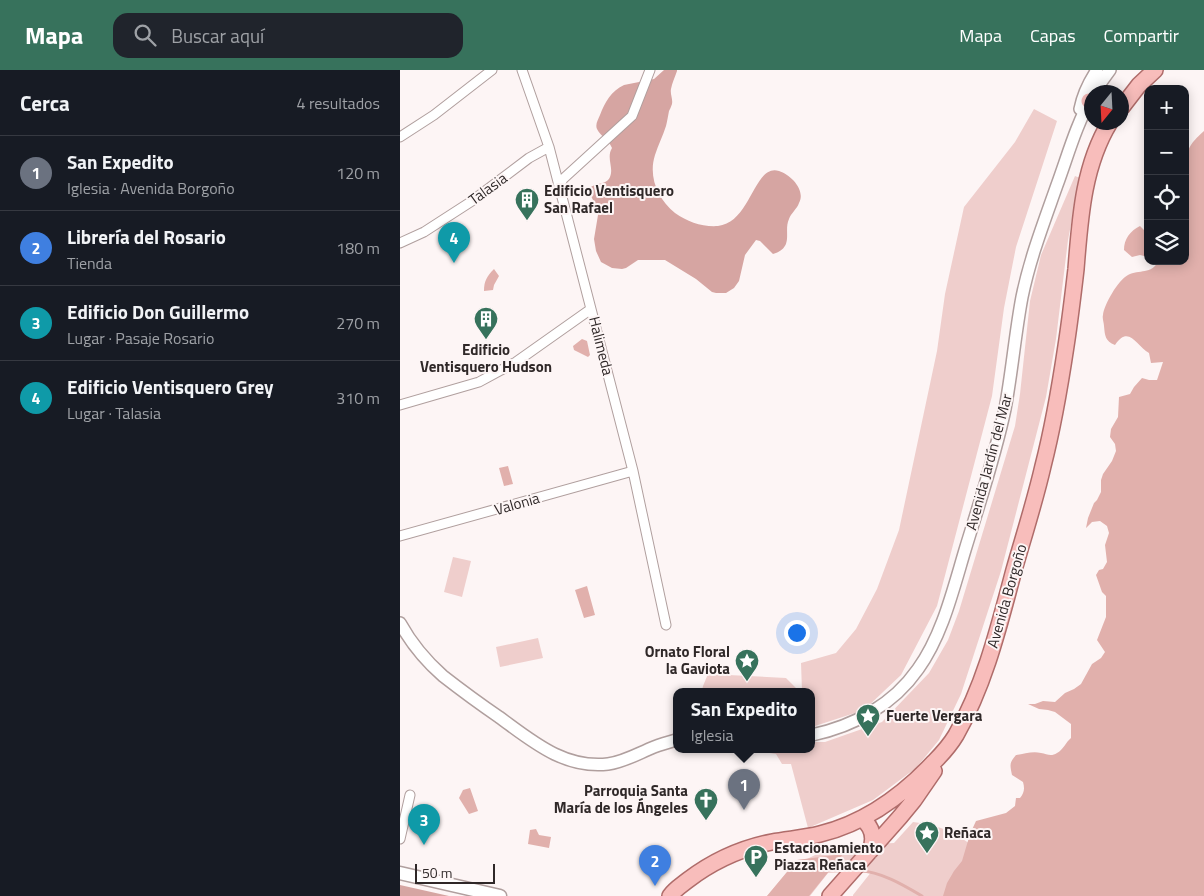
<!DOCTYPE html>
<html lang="es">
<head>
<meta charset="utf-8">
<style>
  :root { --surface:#171b24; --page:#20242c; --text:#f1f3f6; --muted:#9ea1a6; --line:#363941; --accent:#37725c }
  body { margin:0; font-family:"Titillium Web",sans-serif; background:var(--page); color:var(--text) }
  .controls { position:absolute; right:15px; top:15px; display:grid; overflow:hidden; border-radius:10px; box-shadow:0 2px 12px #0003 }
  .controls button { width:45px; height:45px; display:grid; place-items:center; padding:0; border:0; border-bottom:1px solid var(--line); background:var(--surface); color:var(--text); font:25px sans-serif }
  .compass { position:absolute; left:684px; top:15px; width:45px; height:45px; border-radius:50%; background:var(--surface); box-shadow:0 2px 12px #0003; rotate:198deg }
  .scale { position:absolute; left:15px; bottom:12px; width:80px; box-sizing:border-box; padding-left:5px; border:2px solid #2f2828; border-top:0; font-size:14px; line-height:18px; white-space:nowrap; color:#2f2828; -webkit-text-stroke:4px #fdf5f5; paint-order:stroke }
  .you { position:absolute; left:396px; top:562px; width:18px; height:18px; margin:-12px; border:4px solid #fff; border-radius:50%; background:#1a73e8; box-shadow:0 0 0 8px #1a73e833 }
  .badge { display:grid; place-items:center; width:32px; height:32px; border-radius:50%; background:var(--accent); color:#fff; font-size:16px; font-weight:700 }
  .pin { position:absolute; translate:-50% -41px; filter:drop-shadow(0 1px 2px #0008) }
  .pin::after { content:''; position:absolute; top:26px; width:18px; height:15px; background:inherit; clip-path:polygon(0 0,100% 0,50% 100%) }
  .popup { position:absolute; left:273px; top:618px; width:142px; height:65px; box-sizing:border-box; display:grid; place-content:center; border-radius:10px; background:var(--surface); filter:drop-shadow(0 1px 4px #0005); font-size:16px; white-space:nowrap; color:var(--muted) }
  .popup b { font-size:19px; color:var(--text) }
  .popup::after { content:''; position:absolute; left:50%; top:100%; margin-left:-10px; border:10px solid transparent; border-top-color:var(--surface) }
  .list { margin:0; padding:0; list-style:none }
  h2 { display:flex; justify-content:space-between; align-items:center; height:65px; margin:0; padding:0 20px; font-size:21px }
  h2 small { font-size:16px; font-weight:400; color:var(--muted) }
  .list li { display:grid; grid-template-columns:32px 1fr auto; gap:15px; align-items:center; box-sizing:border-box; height:75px; padding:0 20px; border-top:1px solid var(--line) }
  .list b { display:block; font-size:19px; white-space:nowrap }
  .list p { margin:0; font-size:16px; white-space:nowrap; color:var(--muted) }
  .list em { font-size:16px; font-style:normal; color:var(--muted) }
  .icon { flex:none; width:28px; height:28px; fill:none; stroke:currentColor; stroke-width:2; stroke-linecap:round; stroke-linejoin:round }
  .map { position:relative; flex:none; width:804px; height:826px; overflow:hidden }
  header { display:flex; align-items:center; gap:30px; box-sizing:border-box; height:70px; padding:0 25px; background:var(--accent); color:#fff }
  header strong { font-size:24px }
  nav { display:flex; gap:28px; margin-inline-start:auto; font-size:18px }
  .search { width:350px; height:45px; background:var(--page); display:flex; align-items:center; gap:12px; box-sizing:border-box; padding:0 18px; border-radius:15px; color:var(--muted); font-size:19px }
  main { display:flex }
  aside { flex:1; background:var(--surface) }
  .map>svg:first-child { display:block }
</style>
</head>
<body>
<header>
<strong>Mapa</strong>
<div class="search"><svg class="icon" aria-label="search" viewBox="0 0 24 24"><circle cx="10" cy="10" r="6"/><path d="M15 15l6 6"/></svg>Buscar aquí</div>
<nav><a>Mapa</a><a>Capas</a><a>Compartir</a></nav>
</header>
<main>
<aside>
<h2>Cerca<small>4 resultados</small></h2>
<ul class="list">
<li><span class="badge" style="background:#6b7280">1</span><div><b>San Expedito</b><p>Iglesia · Avenida Borgoño</p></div><em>120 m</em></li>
<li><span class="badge" style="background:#3f7fe0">2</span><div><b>Librería del Rosario</b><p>Tienda</p></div><em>180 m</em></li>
<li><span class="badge" style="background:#0f9aa8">3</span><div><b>Edificio Don Guillermo</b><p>Lugar · Pasaje Rosario</p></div><em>270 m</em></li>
<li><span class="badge" style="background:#0f9aa8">4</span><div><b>Edificio Ventisquero Grey</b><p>Lugar · Talasia</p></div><em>310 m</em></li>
</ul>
</aside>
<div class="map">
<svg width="804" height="826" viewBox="0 0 804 826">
  <rect width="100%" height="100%" fill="#fdf5f5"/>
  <path fill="#efcecc" d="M 634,39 L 657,51 L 616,177 L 604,238 L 592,326 L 537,536 L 501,605 L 464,640 L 415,656 L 412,657 L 412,621 L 402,621 L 401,593 L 436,583 L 456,559 L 477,519 L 499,460 L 537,281 L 545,224 L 564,137 L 615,72 Z
    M 675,106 L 680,108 L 668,170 L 656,269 L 646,327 L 601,501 L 561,624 L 539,670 L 516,698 L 473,730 L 408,758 L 391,694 L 382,694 L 376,684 L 345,679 L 412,679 L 412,672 L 425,672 L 482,652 L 529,603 L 548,570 L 559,541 L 615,356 L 620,324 L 630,231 L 641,185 Z
    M 53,487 L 71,491 L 62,527 L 44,522 Z
    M 138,568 L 143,588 L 100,597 L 96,577 Z
    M 308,604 L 386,608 L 399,621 L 302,621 L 303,616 Z
    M 513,752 C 542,755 557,764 580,781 L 575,826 L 453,826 L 453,825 L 472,801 L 428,803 L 410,826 L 367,826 L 397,790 L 407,789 L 421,782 L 453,775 L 494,773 Z"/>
  <path fill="#d6a5a2" d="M 264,0 L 277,0 L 277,1 C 275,7 272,13 271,19 C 270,24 273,29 272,34 C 271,37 270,39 269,41 C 268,46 267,52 266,56 C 263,66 258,75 255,85 C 248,107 258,129 275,143 C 288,152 302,157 318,156 C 351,153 354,93 379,101 C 391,105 406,120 399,133 C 397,139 391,143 389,149 C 383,162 395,177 373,184 L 360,171 L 356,170 L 345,185 L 339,211 L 334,218 L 326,223 L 316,223 L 312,222 L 296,209 L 265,190 L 238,190 L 226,198 L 222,199 L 212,198 L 201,192 L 196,181 L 194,169 L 198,145 L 196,136 L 190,124 L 189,119 C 196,111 206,116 210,107 C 214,97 206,88 212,78 C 208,68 201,67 197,59 C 195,54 198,50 200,45 C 205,32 211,21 224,15 L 254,9 Z
    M 0,815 L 49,826 L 0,826 Z"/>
  <path fill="#e1b0ac" d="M 804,61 L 804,826 L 543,826 L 547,813 L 554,801 L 562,791 L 570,764 L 576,751 L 606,743 L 615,736 L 616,728 L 620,728 C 624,723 625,719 623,712 L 612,705 C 610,695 609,693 616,685 C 625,684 632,681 641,683 C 647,684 651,687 657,683 C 663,680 666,672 671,668 L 671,654 L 655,642 L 648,640 L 639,639 L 628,634 L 635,634 L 643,631 L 655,632 L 665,623 L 674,619 L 681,614 L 692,594 L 701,588 L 705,582 L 697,570 L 706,547 L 706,526 L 702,522 L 696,505 L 699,500 L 703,499 L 707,492 L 705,475 L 709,463 L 707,456 L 700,451 L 692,452 L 686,458 L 688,448 L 694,433 L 697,430 L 701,422 L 701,410 L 703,404 L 712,391 L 716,381 L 715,374 L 710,367 L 711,359 L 718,347 L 719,327 L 730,324 L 734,317 L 742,308 L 749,310 L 757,310 L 763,292 L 751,293 L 749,283 C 737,277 729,254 715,275 C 705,271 705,266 704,256 C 704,253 702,248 703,245 C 704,235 718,210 728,205 C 739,199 752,205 758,191 L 785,191 L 785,92 C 788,76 793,71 804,61 Z
    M 740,156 L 746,162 L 748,162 L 748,187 L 740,185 L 732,187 L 724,180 C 724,169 730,161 740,156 Z
    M 94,199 L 99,206 L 94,215 L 93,220 L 84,221 C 84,211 87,206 94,199 Z
    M 182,269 L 187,271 L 190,285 L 188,287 L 174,280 L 173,276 Z
    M 108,396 L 113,414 L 104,416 L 99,398 Z
    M 187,516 L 195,545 L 184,548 L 175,520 Z
    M 70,718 L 78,741 L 69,744 L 59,728 L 63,720 Z
    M 136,759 L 139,765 L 151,767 L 149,778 L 128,774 L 130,760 Z
    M 443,784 L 409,826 L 367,826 L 397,790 Z"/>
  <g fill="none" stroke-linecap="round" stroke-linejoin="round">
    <path stroke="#e1b0ac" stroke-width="3" d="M 427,800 L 446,800
      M 460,801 C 480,801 505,816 522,826"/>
    <defs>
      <path id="minor" d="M 122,0 L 149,77 L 233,401 L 266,555
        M 0,67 L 34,45 L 92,0
        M 159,116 L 163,109 L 232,46 L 250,0
        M 0,173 L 24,162 L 72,131 L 129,88 L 149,77
        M 0,335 L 79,312 L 116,292 L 191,239
        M 0,466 L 233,401
        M 0,769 L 10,725"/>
      <path id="tertiary" d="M 694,22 L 710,0
        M 680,39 C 683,24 689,12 697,0
        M 0,553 C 11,573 26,591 43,606 C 61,620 80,634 99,647 C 132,671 164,699 208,694 C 224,692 239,683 254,677 C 262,674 269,672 276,670
        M 412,665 C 454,656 493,635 518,599 C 542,566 553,520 565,480 C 579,434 595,387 605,339 C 612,302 615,264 622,227 C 630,188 644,152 657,115 C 668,85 676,55 692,27"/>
      <path id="secondary" d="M 0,803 L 100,826"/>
      <path id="primary" d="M 689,31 L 692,32
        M 722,37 L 739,15 L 755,0
        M 462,749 C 473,757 475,769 470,781
        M 270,826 C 275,819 282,815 288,810 C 313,791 342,778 372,772 C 388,769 405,768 420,764 C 465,753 503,725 534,692 C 542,684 550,675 556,665 C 585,614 599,556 614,500 C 624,465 635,431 643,396 C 653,357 660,316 666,276 C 670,250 673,225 676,199 C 680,149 683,96 710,52
        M 430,826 L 500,747 L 514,730 L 534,701"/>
    </defs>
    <use href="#minor" stroke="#b09f9e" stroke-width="11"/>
    <use href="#tertiary" stroke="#b09f9e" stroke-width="14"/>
    <use href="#secondary" stroke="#b09f9e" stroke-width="15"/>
    <use href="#primary" stroke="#af6c6a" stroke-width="18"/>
    <use href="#minor" stroke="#fff" stroke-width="9"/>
    <use href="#tertiary" stroke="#fff" stroke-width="11"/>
    <use href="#secondary" stroke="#fff" stroke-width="12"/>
    <use href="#primary" stroke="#f8bdbb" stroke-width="15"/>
  </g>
  <defs>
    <symbol id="building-pin" viewBox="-11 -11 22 30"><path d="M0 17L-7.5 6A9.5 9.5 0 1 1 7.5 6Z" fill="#37725c" stroke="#fdf5f5"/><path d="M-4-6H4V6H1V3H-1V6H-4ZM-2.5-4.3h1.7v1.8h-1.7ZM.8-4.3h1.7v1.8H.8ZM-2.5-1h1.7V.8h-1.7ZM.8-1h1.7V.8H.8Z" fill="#fff"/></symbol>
    <symbol id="sight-pin" viewBox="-11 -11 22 30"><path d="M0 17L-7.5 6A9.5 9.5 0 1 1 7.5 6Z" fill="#37725c" stroke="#fdf5f5"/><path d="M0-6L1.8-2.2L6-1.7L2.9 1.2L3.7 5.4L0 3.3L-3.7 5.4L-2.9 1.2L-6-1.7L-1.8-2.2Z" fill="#fff"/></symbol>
    <symbol id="church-pin" viewBox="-11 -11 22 30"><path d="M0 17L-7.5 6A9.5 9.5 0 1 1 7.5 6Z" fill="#37725c" stroke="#fdf5f5"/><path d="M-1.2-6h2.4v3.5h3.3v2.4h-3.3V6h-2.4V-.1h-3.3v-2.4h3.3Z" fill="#fff"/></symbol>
    <symbol id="parking-pin" viewBox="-11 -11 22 30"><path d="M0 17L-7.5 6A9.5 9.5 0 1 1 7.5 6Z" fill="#37725c" stroke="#fdf5f5"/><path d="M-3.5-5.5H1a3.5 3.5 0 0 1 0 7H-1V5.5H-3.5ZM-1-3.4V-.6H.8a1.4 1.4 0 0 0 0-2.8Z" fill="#fff"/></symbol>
  </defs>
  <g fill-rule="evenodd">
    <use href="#building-pin" x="113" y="116" width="28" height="38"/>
    <use href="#building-pin" x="72" y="235" width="28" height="38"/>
    <use href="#sight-pin" x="333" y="577" width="28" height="38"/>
    <use href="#sight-pin" x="454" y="632" width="28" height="38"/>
    <use href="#church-pin" x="292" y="716" width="28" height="38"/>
    <use href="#sight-pin" x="513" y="749" width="28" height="38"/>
    <use href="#parking-pin" x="342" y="773" width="28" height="38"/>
  </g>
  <g text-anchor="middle" stroke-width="4" stroke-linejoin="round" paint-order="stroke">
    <g font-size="15" fill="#2f2828" stroke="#fdf5f5">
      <text transform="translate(88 119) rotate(-36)" y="5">Talasia</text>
      <text transform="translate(201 276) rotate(76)" y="5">Halimeda</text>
      <text transform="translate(589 392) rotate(-75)" y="5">Avenida Jardín del Mar</text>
      <text transform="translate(117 434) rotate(-16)" y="5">Valonia</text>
      <text transform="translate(607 526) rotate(-74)" y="5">Avenida Borgoño</text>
    </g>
    <g font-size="15" font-weight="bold" fill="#2f2828" stroke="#fdf5f5" text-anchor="start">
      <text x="144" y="126">Edificio Ventisquero<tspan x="144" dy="17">San Rafael</tspan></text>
      <text x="86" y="285" text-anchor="middle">Edificio<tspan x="86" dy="17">Ventisquero Hudson</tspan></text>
      <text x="330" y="587" text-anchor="end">Ornato Floral<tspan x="330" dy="17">la Gaviota</tspan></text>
      <text x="486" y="651">Fuerte Vergara</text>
      <text x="288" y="726" text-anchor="end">Parroquia Santa<tspan x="288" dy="17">María de los Ángeles</tspan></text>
      <text x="544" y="768">Reñaca</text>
      <text x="374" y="783">Estacionamiento<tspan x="374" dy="17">Piazza Reñaca</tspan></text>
    </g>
  </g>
</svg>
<div class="controls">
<button>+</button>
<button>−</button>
<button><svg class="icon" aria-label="locate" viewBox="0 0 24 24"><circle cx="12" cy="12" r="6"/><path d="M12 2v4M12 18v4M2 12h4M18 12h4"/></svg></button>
<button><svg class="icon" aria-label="layers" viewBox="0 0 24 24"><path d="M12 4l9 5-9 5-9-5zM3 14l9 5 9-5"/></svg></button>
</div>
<svg class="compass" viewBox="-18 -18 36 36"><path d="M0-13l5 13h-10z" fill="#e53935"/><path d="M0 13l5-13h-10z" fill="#9ea1a6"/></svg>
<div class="scale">50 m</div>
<div class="you"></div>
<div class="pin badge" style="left:344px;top:740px;background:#6b7280">1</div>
<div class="popup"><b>San Expedito</b>Iglesia</div>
<div class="pin badge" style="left:255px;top:816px;background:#3f7fe0">2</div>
<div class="pin badge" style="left:24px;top:775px;background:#0f9aa8">3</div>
<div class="pin badge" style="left:54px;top:193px;background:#0f9aa8">4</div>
</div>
</main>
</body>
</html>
